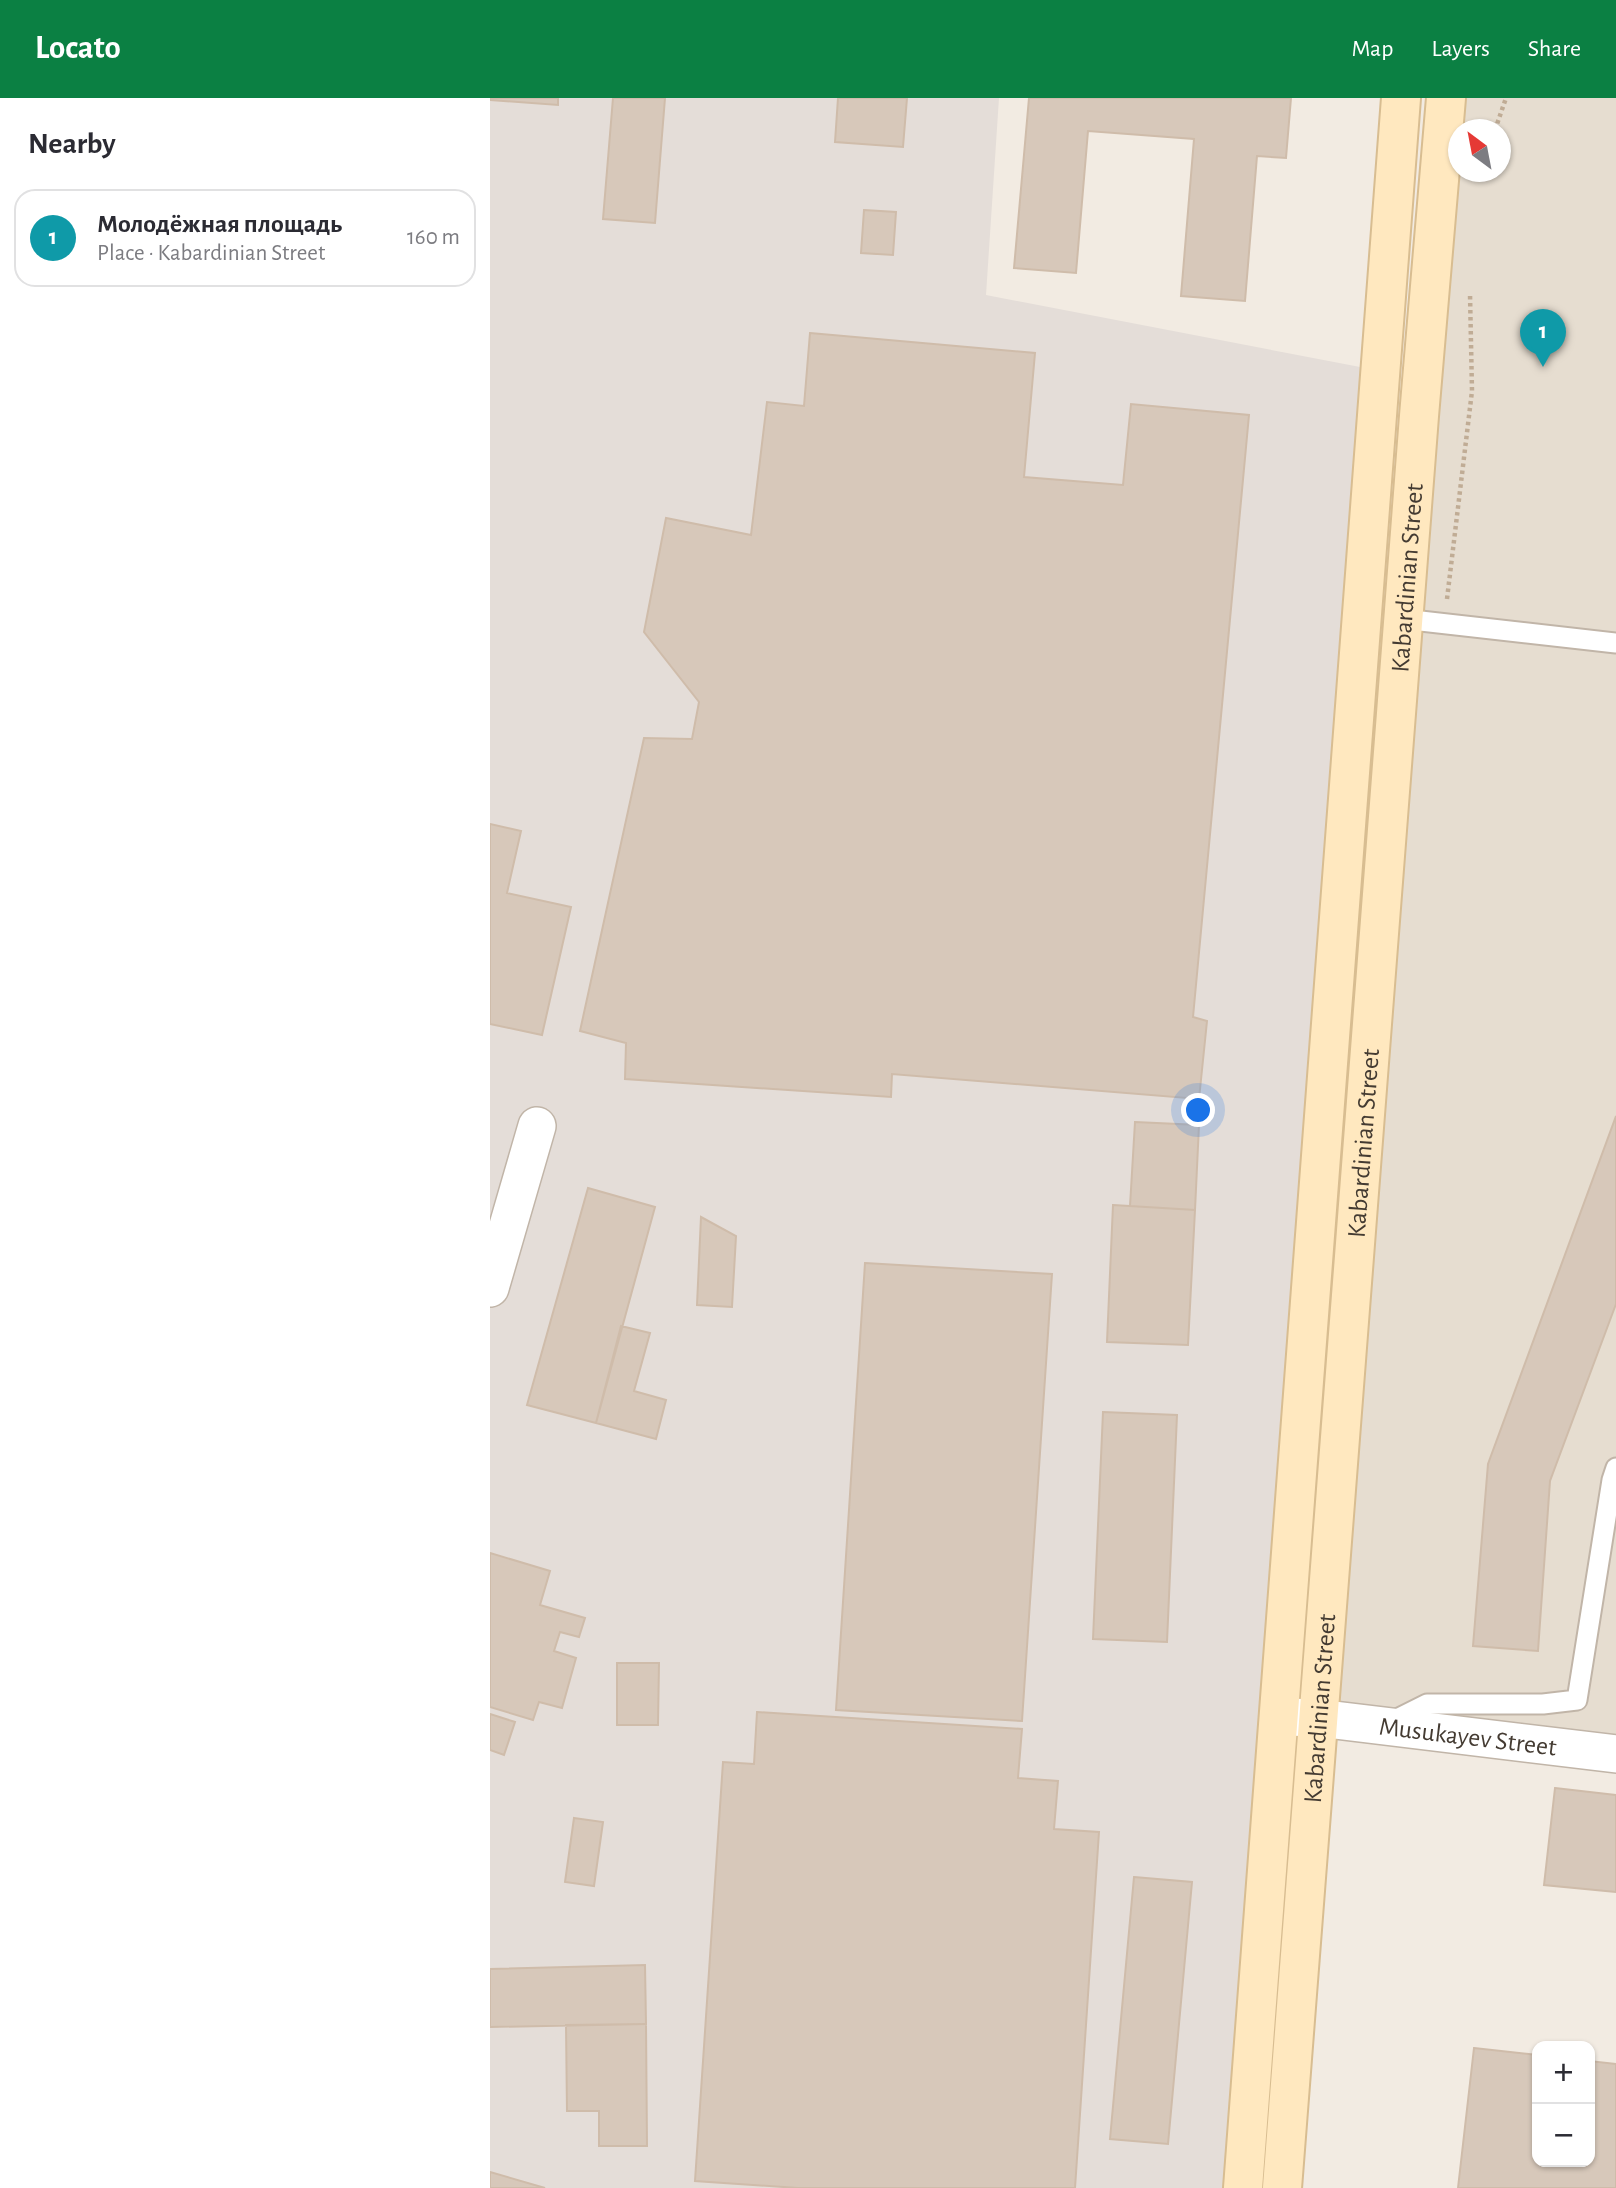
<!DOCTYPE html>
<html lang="en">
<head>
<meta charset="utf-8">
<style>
  :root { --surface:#fff; --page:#f2f2f3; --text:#2b2b33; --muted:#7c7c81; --line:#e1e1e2; --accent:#0b8043 }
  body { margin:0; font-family:"Alegreya Sans",sans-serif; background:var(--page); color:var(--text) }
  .controls { position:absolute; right:21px; bottom:21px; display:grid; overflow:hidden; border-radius:14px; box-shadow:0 2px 5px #0004 }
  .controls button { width:63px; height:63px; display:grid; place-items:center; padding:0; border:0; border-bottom:2px solid var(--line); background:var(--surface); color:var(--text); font:35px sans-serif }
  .compass { position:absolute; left:958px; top:21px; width:63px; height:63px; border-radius:50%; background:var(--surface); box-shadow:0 2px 5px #0004; rotate:328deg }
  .you { position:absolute; left:709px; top:1013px; width:24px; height:24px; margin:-18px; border:5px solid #fff; border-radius:50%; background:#1a73e8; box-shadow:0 0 0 10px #1a73e833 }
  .badge { display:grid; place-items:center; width:46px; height:46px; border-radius:50%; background:var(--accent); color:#fff; font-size:23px; font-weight:700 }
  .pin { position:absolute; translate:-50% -58px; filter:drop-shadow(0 2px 4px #0008) }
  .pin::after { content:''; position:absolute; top:37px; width:24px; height:21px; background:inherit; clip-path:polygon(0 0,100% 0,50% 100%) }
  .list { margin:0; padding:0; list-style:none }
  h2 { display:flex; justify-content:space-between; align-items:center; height:91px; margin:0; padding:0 28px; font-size:30px }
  h2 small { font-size:23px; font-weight:400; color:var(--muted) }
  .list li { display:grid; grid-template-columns:46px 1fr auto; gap:21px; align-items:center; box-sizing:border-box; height:98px; margin:0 14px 14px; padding:0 14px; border:2px solid var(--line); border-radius:21px }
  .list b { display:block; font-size:26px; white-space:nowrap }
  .list p { margin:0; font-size:23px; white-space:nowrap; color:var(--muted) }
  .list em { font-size:23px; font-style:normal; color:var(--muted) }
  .map { position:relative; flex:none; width:1126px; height:2090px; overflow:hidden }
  header { display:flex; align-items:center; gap:42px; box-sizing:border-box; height:98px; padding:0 35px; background:var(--accent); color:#fff }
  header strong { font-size:33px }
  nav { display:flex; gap:38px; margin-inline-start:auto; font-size:24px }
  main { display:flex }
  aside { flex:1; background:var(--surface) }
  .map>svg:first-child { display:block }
</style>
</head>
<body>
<header>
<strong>Locato</strong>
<nav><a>Map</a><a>Layers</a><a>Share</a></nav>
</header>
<main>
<aside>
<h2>Nearby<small></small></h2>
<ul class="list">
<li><span class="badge" style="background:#0f9aa8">1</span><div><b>Молодёжная площадь</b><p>Place · Kabardinian Street</p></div><em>160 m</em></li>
</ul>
</aside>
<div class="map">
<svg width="1126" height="2090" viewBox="0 0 1126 2090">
  <rect width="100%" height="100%" fill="#f2ebe2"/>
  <path fill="#e6ddd0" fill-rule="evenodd" d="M 956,0 L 1126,0 L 1126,1656 L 828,1620 ZM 968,32 L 1010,32 L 1010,74 L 968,74 Z"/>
  <path fill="#e4ddd8" d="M 0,0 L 509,0 L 496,197 L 891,273 L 753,2090 L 0,2090 Z"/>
  <path fill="#d7c8ba" stroke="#cfbcaa" stroke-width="2" d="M 0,0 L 68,0 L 68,7 L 0,2 Z
    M 123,0 L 175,0 L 165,125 L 113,121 Z
    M 348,0 L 417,0 L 413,49 L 345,44 Z
    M 539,0 L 801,0 L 796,60 L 767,58 L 755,203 L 691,198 L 704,41 L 598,33 L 586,175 L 524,170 Z
    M 374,112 L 406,114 L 403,157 L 371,155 Z
    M 320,235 L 545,255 L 534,379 L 633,387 L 641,306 L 759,317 L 703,919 L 717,923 L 709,1001 L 402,976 L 401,999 L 135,981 L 136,945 L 90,933 L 154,640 L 202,641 L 209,604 L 154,534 L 176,420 L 261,437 L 277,304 L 314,308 Z
    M 0,726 L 31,733 L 17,795 L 81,809 L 52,937 L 0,926 Z
    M 1126,1018 L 1126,1206 L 1060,1383 L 1048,1553 L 983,1548 L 998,1366 Z
    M 645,1024 L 709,1027 L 705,1112 L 640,1108 Z
    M 98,1090 L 165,1109 L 106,1325 L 37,1307 Z
    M 623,1107 L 705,1112 L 698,1247 L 617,1244 Z
    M 211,1119 L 246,1138 L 242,1209 L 207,1207 Z
    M 375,1165 L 562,1176 L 532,1623 L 346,1612 Z
    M 131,1228 L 160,1235 L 144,1293 L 176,1302 L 166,1341 L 106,1325 Z
    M 613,1314 L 687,1317 L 677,1544 L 603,1541 Z
    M 0,1455 L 60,1473 L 50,1507 L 95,1520 L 89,1539 L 70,1534 L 64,1553 L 86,1560 L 72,1610 L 49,1604 L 43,1622 L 0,1609 Z
    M 127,1565 L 169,1565 L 168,1627 L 127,1627 Z
    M 267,1614 L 532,1631 L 528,1680 L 568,1683 L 564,1731 L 609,1734 L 585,2090 L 308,2090 L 205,2083 L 233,1664 L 264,1666 Z
    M 0,1616 L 25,1624 L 14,1657 L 0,1652 Z
    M 1065,1690 L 1126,1697 L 1126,1794 L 1054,1787 Z
    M 84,1720 L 113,1724 L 104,1788 L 75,1784 Z
    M 644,1779 L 702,1784 L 678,2046 L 620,2041 Z
    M 155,1867 L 156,1926 L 0,1929 L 0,1871 Z
    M 156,1926 L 157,2048 L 109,2048 L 109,2013 L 77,2013 L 76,1927 Z
    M 984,1950 L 1047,1957 L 1047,2064 L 1100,2064 L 1100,1963 L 1126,1966 L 1126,2090 L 968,2090 Z
    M 0,2074 L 55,2090 L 0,2090 Z"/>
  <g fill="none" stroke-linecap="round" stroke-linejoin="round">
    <defs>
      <path id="lane" d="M 913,521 L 1126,545
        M 901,1624 L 937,1606 L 1053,1606 L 1087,1602 L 1122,1382 L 1126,1370"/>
      <g id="street">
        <path d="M 0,1190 L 47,1028"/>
        <path id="s1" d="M 797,1619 L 828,1620 L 1126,1656"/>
      </g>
      <g id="secondary">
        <path d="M 753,2090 L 911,0"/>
        <path id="s2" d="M 792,2090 L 929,318 L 956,0"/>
      </g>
    </defs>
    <use href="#lane" stroke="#c1b5a8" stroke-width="23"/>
    <use href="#street" stroke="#c1b5a8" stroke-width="40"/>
    <use href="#secondary" stroke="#d8bd91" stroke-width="42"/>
    <path stroke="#c0ac95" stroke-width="4.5" stroke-dasharray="3.5 3.5" stroke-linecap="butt" d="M 1005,32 L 1016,0
      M 957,501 L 982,293 L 980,196"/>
    <use href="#lane" stroke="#fff" stroke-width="19"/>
    <use href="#street" stroke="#fff" stroke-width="37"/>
    <use href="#secondary" stroke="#ffe8bf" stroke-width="38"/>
  </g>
  <g text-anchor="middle" stroke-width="5" stroke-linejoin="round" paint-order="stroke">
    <g font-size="26" fill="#443b32" stroke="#fff">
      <text dy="9" stroke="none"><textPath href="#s2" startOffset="1615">Kabardinian Street</textPath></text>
      <text dy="9" stroke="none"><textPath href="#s2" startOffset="1048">Kabardinian Street</textPath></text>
      <text dy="9" stroke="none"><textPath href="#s2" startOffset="481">Kabardinian Street</textPath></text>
      <text dy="9" stroke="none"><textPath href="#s1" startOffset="182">Musukayev Street</textPath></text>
    </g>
  </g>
</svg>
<div class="controls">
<button>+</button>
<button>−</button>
</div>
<svg class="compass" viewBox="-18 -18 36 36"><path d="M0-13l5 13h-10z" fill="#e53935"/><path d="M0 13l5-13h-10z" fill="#7c7c81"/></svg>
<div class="you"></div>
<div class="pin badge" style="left:1053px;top:269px;background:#0f9aa8">1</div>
</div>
</main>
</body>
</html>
